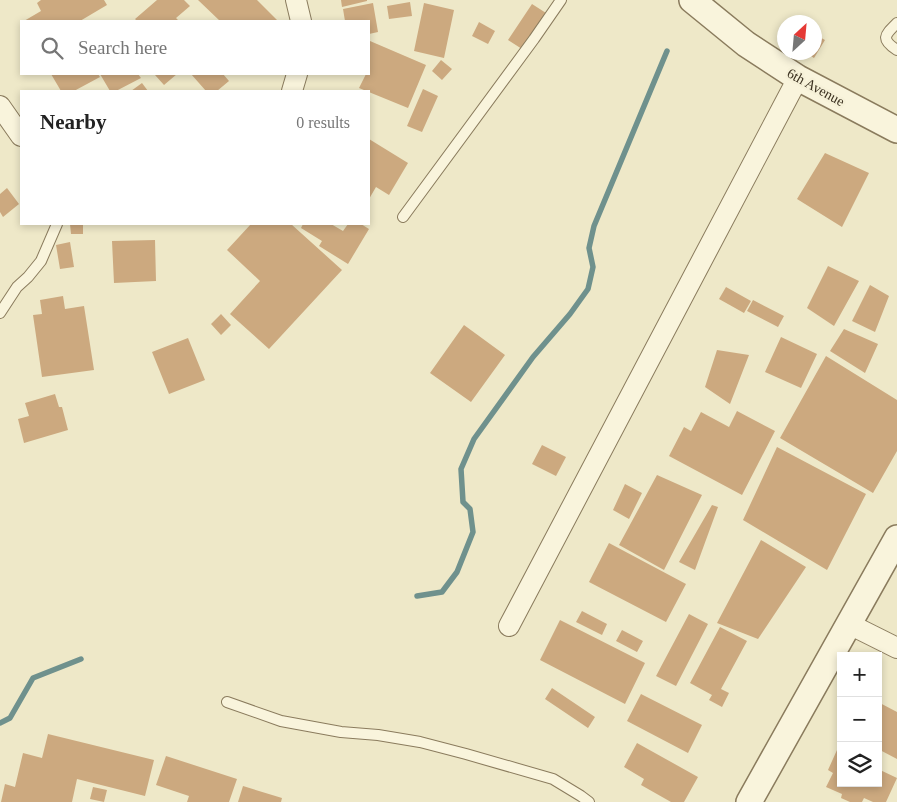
<!DOCTYPE html>
<html lang="en">
<head>
<meta charset="utf-8">
<style>
  :root { --surface:#fff; --page:#f2f2f2; --text:#222; --muted:#767676; --line:#e0e0e0 }
  body { margin:0; font-family:"Times New Roman",serif; background:var(--page); color:var(--text) }
  .controls { position:absolute; right:15px; bottom:15px; display:grid; overflow:hidden; border-radius:0px; box-shadow:0 2px 8px #0003 }
  .controls button { width:45px; height:45px; display:grid; place-items:center; padding:0; border:0; border-bottom:1px solid var(--line); background:var(--surface); color:var(--text); font:25px sans-serif }
  .compass { position:absolute; left:777px; top:15px; width:45px; height:45px; border-radius:50%; background:var(--surface); box-shadow:0 2px 8px #0003; rotate:26deg }
  .list { margin:0; padding:0; list-style:none }
  h2 { display:flex; justify-content:space-between; align-items:center; height:65px; margin:0; padding:0 20px; font-size:21px }
  h2 small { font-size:16px; font-weight:400; color:var(--muted) }
  .icon { flex:none; width:28px; height:28px; fill:none; stroke:currentColor; stroke-width:2; stroke-linecap:round; stroke-linejoin:round }
  .map { position:relative; flex:none; width:897px; height:802px; overflow:hidden }
  .search { position:absolute; background:var(--surface); box-shadow:0 2px 8px #0003; left:20px; top:20px; width:350px; height:55px; display:flex; align-items:center; gap:12px; box-sizing:border-box; padding:0 18px; border-radius:0px; color:var(--muted); font-size:19px }
  .panel { position:absolute; background:var(--surface); box-shadow:0 2px 8px #0003; left:20px; top:90px; width:350px; height:135px; border-radius:0px }
  .map>svg:first-child { display:block }
</style>
</head>
<body>
<div class="map">
<svg width="897" height="802" viewBox="0 0 897 802">
  <rect width="100%" height="100%" fill="#eee8c8"/>
  <g fill="none" stroke-linecap="round" stroke-linejoin="round">
    <path stroke="#6f918d" stroke-width="5.5" d="M 417,596 L 442,592 L 457,572 L 473,532 L 470,509 L 463,502 L 461,469 L 474,439 L 533,357 L 570,314 L 588,289 L 593,267 L 589,248 L 594,226 L 667,51
      M 0,723 L 10,718 L 33,678 L 81,659"/>
  </g>
  <path fill="#cca97f" d="M 41,0 L 104,0 L 107,5 L 80,21 L 24,21 L 41,11 L 37,3 Z
    M 157,0 L 184,0 L 190,6 L 176,18 L 179,21 L 137,21 L 135,19 Z
    M 198,0 L 257,0 L 278,21 L 220,21 Z
    M 341,0 L 367,0 L 367,1 L 342,7 Z
    M 410,2 L 412,16 L 389,19 L 387,6 Z
    M 373,3 L 378,32 L 369,34 L 369,21 L 345,21 L 343,9 Z
    M 424,3 L 454,10 L 444,58 L 414,51 Z
    M 532,4 L 546,13 L 522,49 L 508,40 Z
    M 479,22 L 495,31 L 488,44 L 472,36 Z
    M 814,34 L 825,40 L 814,58 L 805,52 L 814,52 Z
    M 370,41 L 426,65 L 408,108 L 359,88 L 366,74 L 369,74 L 369,44 Z
    M 441,60 L 452,69 L 442,80 L 432,71 Z
    M 51,74 L 98,74 L 100,77 L 74,91 L 61,91 Z
    M 100,74 L 138,74 L 141,78 L 116,91 L 110,91 Z
    M 156,74 L 177,74 L 164,85 L 155,75 Z
    M 191,74 L 223,74 L 229,81 L 217,91 L 206,91 Z
    M 142,83 L 148,91 L 131,91 Z
    M 423,89 L 438,96 L 422,132 L 407,126 Z
    M 369,139 L 408,163 L 389,195 L 376,187 L 369,199 Z
    M 825,153 L 869,173 L 842,227 L 797,199 Z
    M 7,188 L 19,204 L 3,217 L 0,212 L 0,194 Z
    M 70,224 L 83,224 L 83,234 L 71,234 Z
    M 251,224 L 291,224 L 342,270 L 269,349 L 230,314 L 260,281 L 227,250 Z
    M 303,224 L 331,224 L 343,231 L 348,224 L 361,224 L 369,229 L 348,264 L 319,246 L 322,241 L 301,228 Z
    M 155,240 L 156,281 L 114,283 L 112,241 Z
    M 70,242 L 74,267 L 60,269 L 56,245 Z
    M 828,266 L 859,281 L 834,326 L 807,308 Z
    M 870,285 L 889,296 L 875,332 L 852,321 Z
    M 726,287 L 751,301 L 744,313 L 719,299 Z
    M 63,296 L 65,309 L 84,306 L 94,370 L 42,377 L 33,315 L 42,314 L 40,300 Z
    M 753,300 L 784,316 L 778,327 L 747,311 Z
    M 221,314 L 231,325 L 221,335 L 211,324 Z
    M 464,325 L 505,355 L 471,402 L 430,373 Z
    M 844,329 L 878,344 L 865,373 L 830,351 Z
    M 781,337 L 817,354 L 801,388 L 765,372 Z
    M 188,338 L 205,380 L 169,394 L 152,352 Z
    M 717,350 L 749,355 L 730,404 L 705,387 Z
    M 826,356 L 897,400 L 897,451 L 873,493 L 780,438 Z
    M 55,394 L 59,407 L 62,407 L 68,430 L 24,443 L 18,419 L 29,416 L 25,403 Z
    M 737,411 L 775,431 L 742,495 L 669,456 L 684,427 L 691,431 L 701,412 L 729,427 Z
    M 542,445 L 566,457 L 556,476 L 532,464 Z
    M 777,447 L 866,494 L 827,570 L 743,520 Z
    M 657,475 L 702,495 L 664,570 L 619,545 Z
    M 625,484 L 642,493 L 629,519 L 613,510 Z
    M 712,505 L 718,507 L 695,570 L 679,562 Z
    M 761,540 L 806,567 L 758,639 L 717,623 Z
    M 609,543 L 686,584 L 666,622 L 589,582 Z
    M 582,611 L 607,624 L 602,635 L 576,622 Z
    M 689,614 L 708,624 L 676,686 L 656,676 Z
    M 560,620 L 645,663 L 625,704 L 540,660 Z
    M 720,627 L 747,641 L 721,689 L 729,693 L 722,707 L 709,700 L 712,695 L 690,683 Z
    M 622,630 L 643,641 L 637,652 L 616,641 Z
    M 552,688 L 595,717 L 588,728 L 545,699 Z
    M 641,694 L 702,725 L 688,753 L 627,721 Z
    M 878,702 L 897,712 L 897,759 L 878,749 Z
    M 48,734 L 154,760 L 145,796 L 77,779 L 72,802 L 1,802 L 5,784 L 15,787 L 23,753 L 42,758 Z
    M 637,743 L 698,777 L 684,802 L 671,802 L 641,785 L 644,779 L 624,767 Z
    M 837,750 L 841,752 L 841,783 L 878,783 L 878,769 L 897,778 L 886,802 L 873,802 L 864,798 L 862,802 L 850,802 L 841,798 L 842,794 L 826,787 L 833,773 L 828,770 Z
    M 166,756 L 237,779 L 229,802 L 187,802 L 189,796 L 156,785 Z
    M 243,786 L 282,798 L 281,802 L 238,802 Z
    M 93,787 L 107,790 L 104,802 L 90,799 Z"/>
  <g fill="none" stroke-linecap="round" stroke-linejoin="round">
    <defs>
      <path id="service" d="M 897,23 C 885,35 880,39 897,50
        M 403,217 L 534,39 L 561,0
        M 0,313 L 17,287 L 28,277 L 41,261 L 57,224
        M 227,702 L 281,721 L 341,732 L 378,735 L 420,742 L 466,754 L 553,779 L 581,796 L 589,802"/>
      <path id="minor" d="M 296,0 L 301,21
        M 292,91 L 297,74
        M 0,106 L 21,136
        M 849,624 L 897,648
        M 509,626 L 798,78"/>
      <path id="tertiary" d="M 692,0 L 746,44 L 798,78 L 897,130
        M 749,802 L 897,538"/>
    </defs>
    <use href="#service" stroke="#8a7b5d" stroke-width="12"/>
    <use href="#minor" stroke="#8a7b5d" stroke-width="22"/>
    <use href="#tertiary" stroke="#8a7b5d" stroke-width="28"/>
    <use href="#service" stroke="#f9f4dc" stroke-width="10"/>
    <use href="#minor" stroke="#f9f4dc" stroke-width="20"/>
    <use href="#tertiary" stroke="#f9f4dc" stroke-width="25"/>
  </g>
  <g text-anchor="middle" stroke-width="5" stroke-linejoin="round" paint-order="stroke">
    <g font-size="14" fill="#3b3120" stroke="#f6f1d8">
      <text transform="translate(816 87) rotate(29)" y="5">6th Avenue</text>
    </g>
  </g>
</svg>
<div class="controls">
<button>+</button>
<button>−</button>
<button><svg class="icon" aria-label="layers" viewBox="0 0 24 24"><path d="M12 4l9 5-9 5-9-5zM3 14l9 5 9-5"/></svg></button>
</div>
<svg class="compass" viewBox="-18 -18 36 36"><path d="M0-13l5 13h-10z" fill="#e53935"/><path d="M0 13l5-13h-10z" fill="#767676"/></svg>
<div class="search"><svg class="icon" aria-label="search" viewBox="0 0 24 24"><circle cx="10" cy="10" r="6"/><path d="M15 15l6 6"/></svg>Search here</div>
<section class="panel">
<h2>Nearby<small>0 results</small></h2>
<ul class="list">
</ul>
</section>
</div>
</body>
</html>
